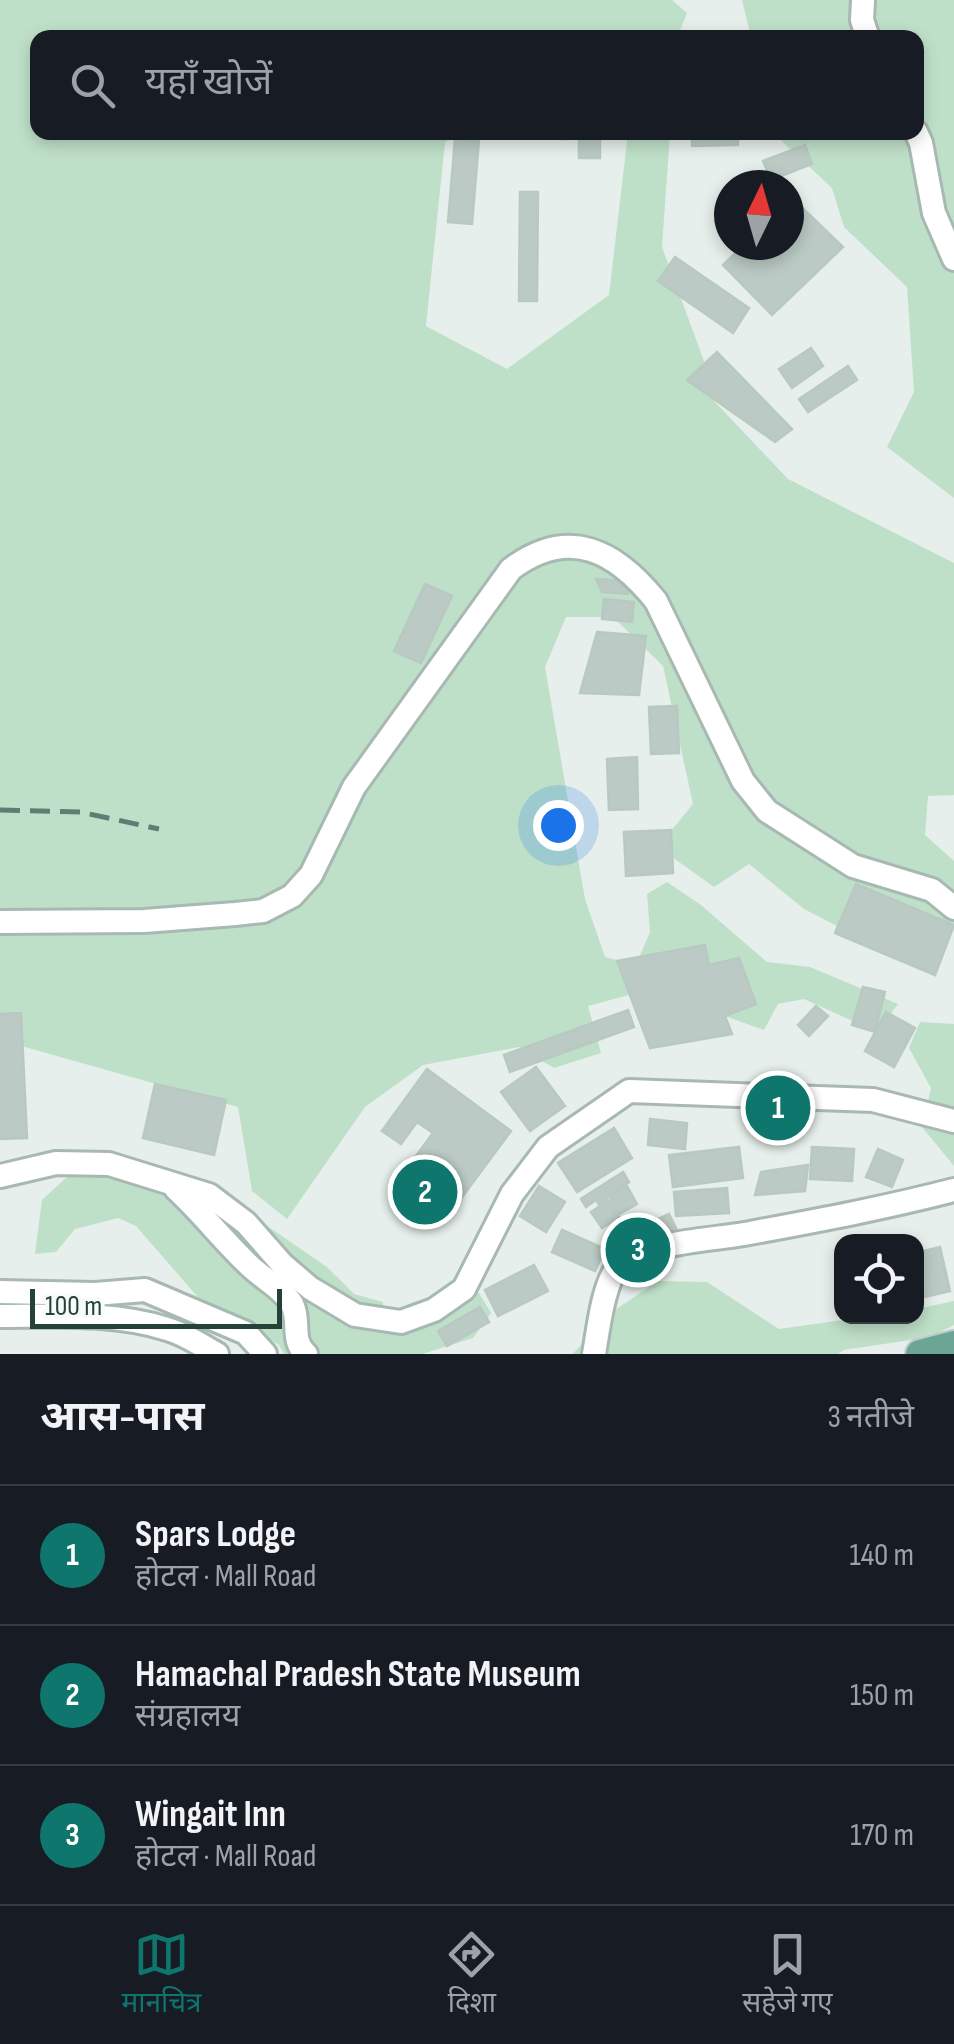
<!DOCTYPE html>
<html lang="hi">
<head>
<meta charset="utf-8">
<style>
	:root { --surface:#171b24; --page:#20242c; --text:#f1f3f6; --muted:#9ea1a6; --line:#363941; --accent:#0f766e }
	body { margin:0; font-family:"Sofia Sans Condensed","Noto Sans Devanagari",sans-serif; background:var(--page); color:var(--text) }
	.controls { position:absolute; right:30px; bottom:30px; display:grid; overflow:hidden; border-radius:20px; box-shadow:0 5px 15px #0003 }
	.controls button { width:90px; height:90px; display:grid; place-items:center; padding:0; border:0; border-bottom:2px solid var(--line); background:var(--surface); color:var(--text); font:50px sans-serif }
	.compass { position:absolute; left:714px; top:170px; width:90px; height:90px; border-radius:50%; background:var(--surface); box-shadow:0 5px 15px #0003; rotate:5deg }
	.scale { position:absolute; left:30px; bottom:25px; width:252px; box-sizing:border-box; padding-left:10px; border:5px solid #24423a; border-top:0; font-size:28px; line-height:35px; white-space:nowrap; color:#24423a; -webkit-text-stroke:8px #f7fbf9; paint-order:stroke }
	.you { position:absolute; left:558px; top:825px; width:35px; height:35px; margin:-25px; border:8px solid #fff; border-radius:50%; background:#1a73e8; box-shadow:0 0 0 15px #1a73e833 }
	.badge { display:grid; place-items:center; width:65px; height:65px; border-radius:50%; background:var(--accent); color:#fff; font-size:32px; font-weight:700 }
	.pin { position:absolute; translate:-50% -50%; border:5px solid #fff; box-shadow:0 2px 10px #0006 }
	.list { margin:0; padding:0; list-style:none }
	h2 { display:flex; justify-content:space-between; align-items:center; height:130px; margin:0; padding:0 40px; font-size:42px }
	h2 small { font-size:32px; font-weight:400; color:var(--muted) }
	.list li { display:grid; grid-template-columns:65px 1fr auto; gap:30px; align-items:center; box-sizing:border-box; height:140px; padding:0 40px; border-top:2px solid var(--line) }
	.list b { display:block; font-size:38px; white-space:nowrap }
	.list p { margin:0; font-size:32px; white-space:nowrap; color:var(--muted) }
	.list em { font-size:32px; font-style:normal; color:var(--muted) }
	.icon { flex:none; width:55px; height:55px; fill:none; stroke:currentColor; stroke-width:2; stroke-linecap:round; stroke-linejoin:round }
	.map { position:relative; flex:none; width:954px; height:1354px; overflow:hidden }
	.search { position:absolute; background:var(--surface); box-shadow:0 5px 15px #0003; left:30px; right:30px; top:30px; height:110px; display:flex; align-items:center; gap:25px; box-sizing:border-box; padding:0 35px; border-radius:20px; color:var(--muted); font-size:38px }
	.sheet { height:550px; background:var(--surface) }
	nav { display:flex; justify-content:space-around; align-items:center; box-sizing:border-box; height:140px; border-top:2px solid var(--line); background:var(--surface); font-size:28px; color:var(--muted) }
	nav a { display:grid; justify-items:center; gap:5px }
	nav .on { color:var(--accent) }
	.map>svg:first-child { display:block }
	.green { fill:#bfe0c8 }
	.building { fill:#bbcac4; stroke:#b8c9c2; stroke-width:2.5 }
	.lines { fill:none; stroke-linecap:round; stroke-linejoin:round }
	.minor-casing { stroke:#a8b8b2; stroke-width:28 }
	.major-casing { stroke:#c2cac8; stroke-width:32 }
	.minor { stroke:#fff; stroke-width:22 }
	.major { stroke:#6aa596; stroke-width:28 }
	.rail { stroke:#5f7d75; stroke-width:5; stroke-dasharray:20 10; stroke-linecap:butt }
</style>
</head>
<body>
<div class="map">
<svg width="954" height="1354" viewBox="0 0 954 1354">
	<rect width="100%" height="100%" fill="#e6efeb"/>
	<!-- green -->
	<g class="green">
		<path d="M 0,0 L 672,0 L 687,13 L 677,38 L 38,38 L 38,132 L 463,133 L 445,142 L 426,326 L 507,369 L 609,295 L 628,133 L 670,133 L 662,247 L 704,361 L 714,401 L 788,479 L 954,563 L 954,795 L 928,796 L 925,835 L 954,861 L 954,929 L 940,947 L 868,942 L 804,909 L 749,864 L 714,887 L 658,847 L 693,804 L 663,666 L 613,617 L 566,617 L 545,667 L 585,899 L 605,957 L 636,965 L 650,932 L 647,894 L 667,882 L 701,905 L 767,962 L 810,967 L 898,1004 L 877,1032 L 804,999 L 778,1004 L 764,1030 L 722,1015 L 666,985 L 588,1006 L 601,1053 L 554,1068 L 519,1047 L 423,1065 L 365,1107 L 287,1219 L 252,1191 L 238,1107 L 0,1040 Z"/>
		<path d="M 742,0 L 954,0 L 954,498 L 887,447 L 914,392 L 907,287 L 844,227 L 832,188 L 773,133 L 916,132 L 916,38 L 751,37 Z"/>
		<path d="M 920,1022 L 954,1024 L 954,1166 L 922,1127 L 931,1088 L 909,1048 Z"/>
		<path d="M 127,1157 L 260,1221 L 327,1267 L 354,1294 L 383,1302 L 383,1333 L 393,1334 L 419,1301 L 479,1293 L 491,1313 L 473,1338 L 422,1354 L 284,1354 L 279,1345 L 203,1303 L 136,1226 L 118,1218 L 75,1229 L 56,1252 L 35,1254 L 42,1200 L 68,1176 Z"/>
		<path d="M 658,1281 L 707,1282 L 779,1329 L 864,1317 L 916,1316 L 917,1309 L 954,1301 L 954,1325 L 930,1337 L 844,1350 L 838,1354 L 573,1354 L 606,1316 Z"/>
	</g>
	<!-- building -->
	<g class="building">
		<path d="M 507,132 L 567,132 L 567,139 L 506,138 Z"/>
		<rect x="579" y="132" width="21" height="26"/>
		<path d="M 692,132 L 738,132 L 738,145 L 692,146 Z"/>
		<path d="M 455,139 L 479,140 L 472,224 L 448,222 Z"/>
		<path d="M 805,145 L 812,164 L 771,180 L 763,161 Z"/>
		<path d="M 520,192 L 538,192 L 537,301 L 519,301 Z"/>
		<path d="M 793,199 L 843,247 L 772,315 L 723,265 L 744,245 L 789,245 L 789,203 Z"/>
		<path d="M 675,257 L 749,308 L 733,333 L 658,281 Z"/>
		<path d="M 811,348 L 823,366 L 792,388 L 779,369 Z"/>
		<path d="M 717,352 L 792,429 L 775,442 L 687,380 Z"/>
		<path d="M 848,366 L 857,380 L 808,412 L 799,399 Z"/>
		<path d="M 596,579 L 629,581 L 628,594 L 602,592 Z"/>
		<path d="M 425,584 L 452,596 L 421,663 L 394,651 Z"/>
		<path d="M 604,599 L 634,602 L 632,622 L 602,619 Z"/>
		<path d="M 597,632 L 646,636 L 639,695 L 580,693 Z"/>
		<path d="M 677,706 L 679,753 L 651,754 L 649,707 Z"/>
		<path d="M 637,757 L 638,809 L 609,810 L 607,759 Z"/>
		<path d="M 671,830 L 673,873 L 626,876 L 624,832 Z"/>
		<path d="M 856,884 L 954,925 L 935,975 L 835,933 Z"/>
		<path d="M 705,945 L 709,965 L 739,958 L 756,1004 L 725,1016 L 732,1034 L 650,1048 L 617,961 Z"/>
		<path d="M 863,987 L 885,992 L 875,1032 L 852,1025 Z"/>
		<path d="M 816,1006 L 828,1016 L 809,1036 L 798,1025 Z"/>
		<path d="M 628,1010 L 634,1027 L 510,1072 L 504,1055 Z"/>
		<path d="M 886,1012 L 915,1028 L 894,1067 L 865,1051 Z"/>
		<path d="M 21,1013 L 27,1138 L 0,1139 L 0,1014 Z"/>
		<path d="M 536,1067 L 565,1106 L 530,1131 L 501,1092 Z"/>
		<path d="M 427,1069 L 511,1131 L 448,1216 L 398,1180 L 433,1133 L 417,1122 L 401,1144 L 382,1131 Z"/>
		<path d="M 155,1084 L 226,1100 L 214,1155 L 143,1138 Z"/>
		<path d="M 650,1119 L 687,1123 L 685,1149 L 648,1145 Z"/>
		<path d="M 614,1128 L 632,1158 L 577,1192 L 558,1163 Z"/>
		<path d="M 739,1147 L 743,1178 L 673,1187 L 669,1155 Z"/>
		<path d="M 812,1147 L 854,1149 L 852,1181 L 810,1179 Z"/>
		<path d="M 878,1149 L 903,1160 L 892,1187 L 866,1177 Z"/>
		<path d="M 808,1165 L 805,1191 L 755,1195 L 761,1172 Z"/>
		<path d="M 623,1172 L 629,1182 L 606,1197 L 619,1217 L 602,1228 L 591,1212 L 600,1206 L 596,1200 L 586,1207 L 581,1199 Z"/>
		<path d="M 539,1186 L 565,1202 L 546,1232 L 520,1216 Z"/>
		<path d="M 627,1186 L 637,1204 L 619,1214 L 609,1196 Z"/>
		<path d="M 727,1188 L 729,1213 L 676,1216 L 674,1192 Z"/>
		<path d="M 669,1214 L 678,1232 L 642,1250 L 633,1231 Z"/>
		<path d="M 562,1230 L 605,1249 L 595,1271 L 552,1252 Z"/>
		<path d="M 940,1247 L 950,1291 L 916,1299 L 916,1253 Z"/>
		<path d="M 534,1265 L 548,1291 L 498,1316 L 485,1290 Z"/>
		<path d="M 480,1307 L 489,1322 L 447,1346 L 438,1331 Z"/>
	</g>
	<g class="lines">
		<defs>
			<g id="minor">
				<path d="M 863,0 L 862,20 L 868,38"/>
				<path d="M 916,132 L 921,143 L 934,213 L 954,259"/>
				<path d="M 0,922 L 144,921 L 235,914 L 263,911 L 292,896 L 311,875 L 354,787 L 511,569 C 569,526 615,550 656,601 L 743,781 L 767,811 L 853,866 L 932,890 L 954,908"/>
				<path d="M 0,1176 L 56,1163 L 109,1164 L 209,1195 L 246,1223 L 282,1264 L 310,1288 L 355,1315 L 401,1322 L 434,1310 L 464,1289 L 512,1194 L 548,1147 L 629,1091 L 873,1100 L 954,1121"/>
				<path d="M 176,1189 C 203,1214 225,1243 252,1268 C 264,1279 284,1290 292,1304 C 301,1321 290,1340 306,1354"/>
				<path d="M 0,1292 L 95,1294 L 145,1290 L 246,1333 L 265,1354"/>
				<path d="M 0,1316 C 54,1316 115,1312 167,1329 C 185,1334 201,1345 217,1354"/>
				<path d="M 594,1354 C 598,1332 603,1282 619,1266 C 644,1242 710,1240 744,1234 C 814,1221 885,1208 954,1190"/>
			</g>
			<path id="major" d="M 920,1354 L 954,1345"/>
		</defs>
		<!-- minor casing -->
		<use href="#minor" class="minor-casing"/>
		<!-- major casing -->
		<use href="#major" class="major-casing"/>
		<!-- minor -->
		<use href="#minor" class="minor"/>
		<!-- major -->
		<use href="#major" class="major"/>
		<!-- rail -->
		<path class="rail" d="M 0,810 L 80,812 L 159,829"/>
	</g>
</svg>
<div class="controls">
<button><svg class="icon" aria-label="locate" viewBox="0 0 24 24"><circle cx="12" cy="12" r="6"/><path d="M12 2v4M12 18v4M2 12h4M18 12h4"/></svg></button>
</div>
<svg class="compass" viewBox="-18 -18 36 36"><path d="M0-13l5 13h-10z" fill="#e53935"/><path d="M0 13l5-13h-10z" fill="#9ea1a6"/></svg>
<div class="scale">100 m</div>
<div class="you"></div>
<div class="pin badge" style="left:778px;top:1108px">1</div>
<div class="pin badge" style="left:425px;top:1192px">2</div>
<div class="pin badge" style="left:638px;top:1250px">3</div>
<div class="search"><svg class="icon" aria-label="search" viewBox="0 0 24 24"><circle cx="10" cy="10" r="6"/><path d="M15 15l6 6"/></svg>यहाँ खोजें</div>
</div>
<section class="sheet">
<h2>आस-पास<small>3 नतीजे</small></h2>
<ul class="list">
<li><span class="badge">1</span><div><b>Spars Lodge</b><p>होटल · Mall Road</p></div><em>140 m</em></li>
<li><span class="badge">2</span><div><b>Hamachal Pradesh State Museum</b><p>संग्रहालय</p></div><em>150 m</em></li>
<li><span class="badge">3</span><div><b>Wingait Inn</b><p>होटल · Mall Road</p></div><em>170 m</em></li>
</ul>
</section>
<nav>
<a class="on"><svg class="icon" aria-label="map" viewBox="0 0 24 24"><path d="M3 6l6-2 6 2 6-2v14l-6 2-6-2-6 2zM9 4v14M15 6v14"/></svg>मानचित्र</a>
<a><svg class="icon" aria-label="directions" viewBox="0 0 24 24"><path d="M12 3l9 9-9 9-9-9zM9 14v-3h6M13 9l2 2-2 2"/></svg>दिशा</a>
<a><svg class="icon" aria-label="saved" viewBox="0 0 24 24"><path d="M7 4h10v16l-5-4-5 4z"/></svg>सहेजे गए</a>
</nav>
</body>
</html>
